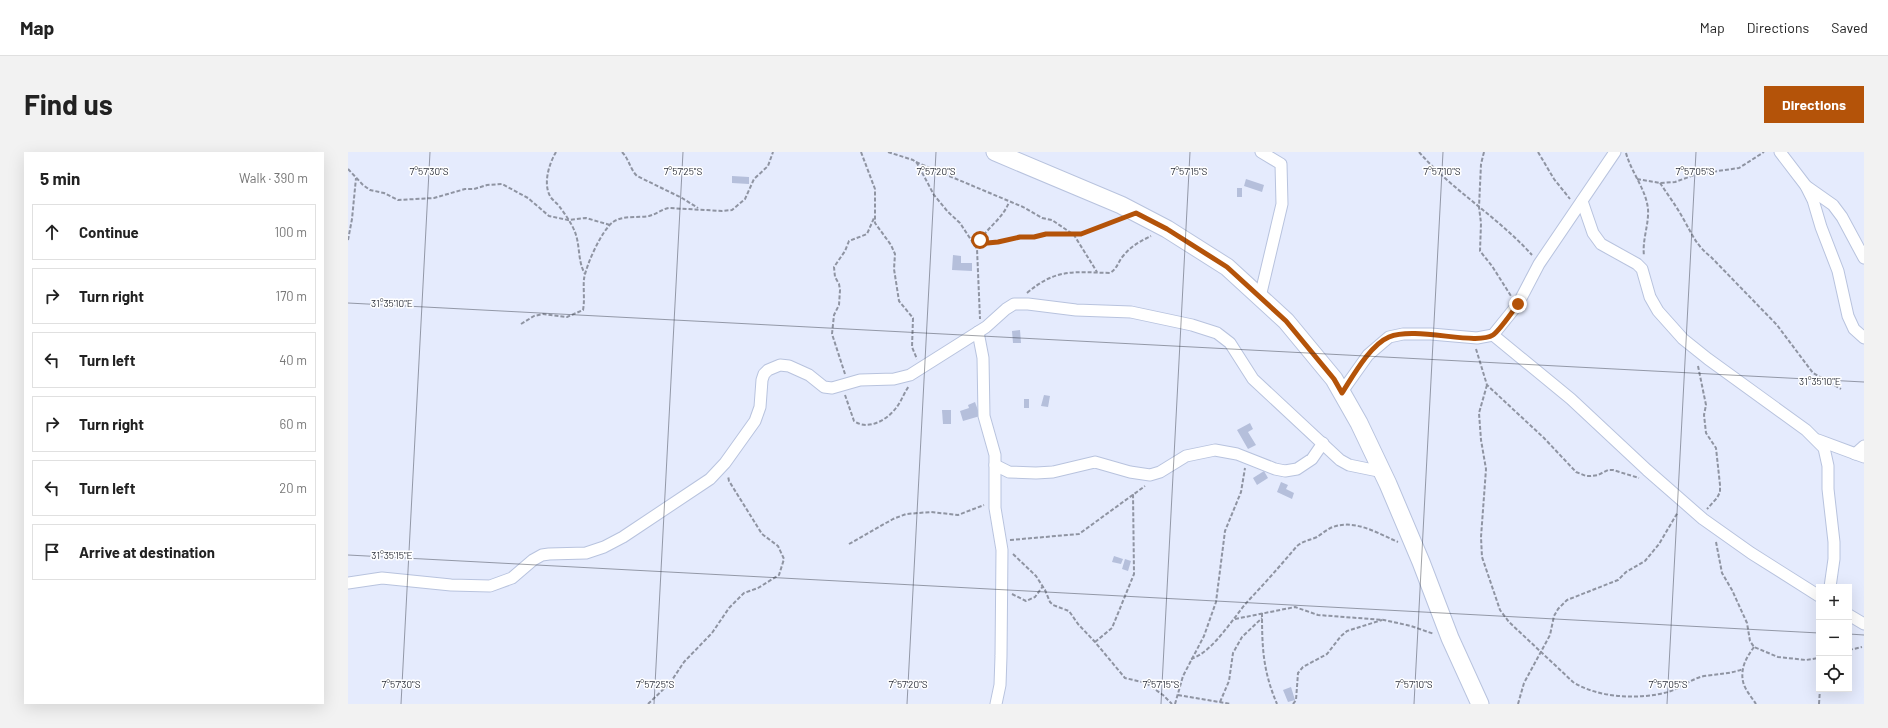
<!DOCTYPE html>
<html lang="en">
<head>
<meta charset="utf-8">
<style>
	:root { --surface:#fff; --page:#f2f2f2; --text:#222; --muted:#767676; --line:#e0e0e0; --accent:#b45309 }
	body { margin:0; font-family:Barlow,sans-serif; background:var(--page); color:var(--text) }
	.controls { position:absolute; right:12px; bottom:12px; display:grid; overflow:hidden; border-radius:0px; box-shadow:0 4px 16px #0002 }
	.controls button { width:36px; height:36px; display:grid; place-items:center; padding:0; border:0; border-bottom:1px solid var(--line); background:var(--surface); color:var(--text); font:20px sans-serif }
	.stop { position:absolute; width:12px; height:12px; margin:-9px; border:3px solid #b45309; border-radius:50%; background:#fff }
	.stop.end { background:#b45309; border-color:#fff; box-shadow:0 1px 4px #0008 }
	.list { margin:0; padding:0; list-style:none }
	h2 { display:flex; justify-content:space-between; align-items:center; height:52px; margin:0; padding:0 16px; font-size:17px }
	h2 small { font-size:13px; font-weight:400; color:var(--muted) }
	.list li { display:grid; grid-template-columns:26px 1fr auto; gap:12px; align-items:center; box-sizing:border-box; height:56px; margin:0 8px 8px; padding:0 8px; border:1px solid var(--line); border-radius:0px }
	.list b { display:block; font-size:15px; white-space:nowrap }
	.list em { font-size:13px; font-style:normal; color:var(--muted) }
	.icon { flex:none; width:22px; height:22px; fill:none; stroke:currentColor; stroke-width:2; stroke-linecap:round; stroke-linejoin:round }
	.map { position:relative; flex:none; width:1516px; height:552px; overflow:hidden; border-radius:0px }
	header { display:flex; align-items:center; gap:24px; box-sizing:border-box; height:56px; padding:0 20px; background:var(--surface); border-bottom:1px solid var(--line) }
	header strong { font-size:19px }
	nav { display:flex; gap:22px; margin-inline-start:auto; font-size:14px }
	.intro { display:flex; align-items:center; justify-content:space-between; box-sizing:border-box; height:96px; padding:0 24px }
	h1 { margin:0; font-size:28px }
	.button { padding:10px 18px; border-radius:0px; background:var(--accent); color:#fff; font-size:14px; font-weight:700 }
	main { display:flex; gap:24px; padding:0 24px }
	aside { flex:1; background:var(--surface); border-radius:0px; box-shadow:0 4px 16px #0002 }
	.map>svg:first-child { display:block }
	.building { fill:#b5bfdb }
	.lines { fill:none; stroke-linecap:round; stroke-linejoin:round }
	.street-casing { stroke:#b8c3de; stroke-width:13 }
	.primary-casing { stroke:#b8c3de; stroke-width:19 }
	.path { stroke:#8f94a2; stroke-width:2; stroke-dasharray:4 2; stroke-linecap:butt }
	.street { stroke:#fff; stroke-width:11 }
	.primary { stroke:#fff; stroke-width:17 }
	.route { stroke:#b45309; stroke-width:5 }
	.ticks { fill:none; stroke:#2e323d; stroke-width:1; stroke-opacity:0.45 }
	.ticks-label { font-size:10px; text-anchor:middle; fill:#2e323d; stroke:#fff; stroke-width:3; stroke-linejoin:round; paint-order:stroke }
</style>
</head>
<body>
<header>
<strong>Map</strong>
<nav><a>Map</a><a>Directions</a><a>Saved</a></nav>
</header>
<div class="intro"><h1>Find us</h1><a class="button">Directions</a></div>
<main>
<aside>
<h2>5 min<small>Walk · 390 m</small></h2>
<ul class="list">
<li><svg class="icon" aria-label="ahead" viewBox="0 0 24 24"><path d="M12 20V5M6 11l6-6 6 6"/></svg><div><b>Continue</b></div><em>100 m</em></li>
<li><svg class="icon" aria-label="right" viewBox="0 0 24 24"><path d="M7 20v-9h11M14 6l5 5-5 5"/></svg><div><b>Turn right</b></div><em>170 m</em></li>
<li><svg class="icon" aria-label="left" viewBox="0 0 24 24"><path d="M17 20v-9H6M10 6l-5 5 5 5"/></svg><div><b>Turn left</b></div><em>40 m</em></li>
<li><svg class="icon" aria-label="right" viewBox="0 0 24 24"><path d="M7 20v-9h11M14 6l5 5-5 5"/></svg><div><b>Turn right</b></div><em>60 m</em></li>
<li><svg class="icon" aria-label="left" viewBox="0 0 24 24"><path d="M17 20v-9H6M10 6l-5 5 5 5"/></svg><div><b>Turn left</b></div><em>20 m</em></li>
<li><svg class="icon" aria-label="arrive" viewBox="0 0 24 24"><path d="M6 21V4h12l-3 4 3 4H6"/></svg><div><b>Arrive at destination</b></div></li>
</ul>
</aside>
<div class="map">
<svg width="1516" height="552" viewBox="0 0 1516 552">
	<rect width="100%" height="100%" fill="#e5ebfd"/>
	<!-- building -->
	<g class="building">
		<path d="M 384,24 L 401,25 L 401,32 L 384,31 Z"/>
		<path d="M 898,27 L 916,33 L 914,40 L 896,34 Z"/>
		<rect x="889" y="36" width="5" height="9"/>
		<path d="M 605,103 L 613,104 L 613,111 L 624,111 L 624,119 L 604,118 Z"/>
		<path d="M 672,178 L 673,191 L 665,191 L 664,179 Z"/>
		<path d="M 696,243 L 702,244 L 700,255 L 693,254 Z"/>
		<rect x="676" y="247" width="5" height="9"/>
		<path d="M 627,250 L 632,264 L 615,269 L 612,259 L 621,256 L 620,253 Z"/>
		<path d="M 594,258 L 603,258 L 603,272 L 595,272 Z"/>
		<path d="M 902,271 L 905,277 L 900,280 L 908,293 L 900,297 L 889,278 Z"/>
		<path d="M 916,319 L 920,326 L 909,333 L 905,326 Z"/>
		<path d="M 933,330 L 940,333 L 938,337 L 946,341 L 944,347 L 929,340 Z"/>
		<path d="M 766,404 L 775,407 L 773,412 L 764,410 Z"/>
		<path d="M 777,407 L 783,409 L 780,419 L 774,417 Z"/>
		<path d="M 943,535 L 947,548 L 940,550 L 935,538 Z"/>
	</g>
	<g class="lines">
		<defs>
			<g id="street">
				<path d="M 1432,0 L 1458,34 L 1465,48 L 1473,75 L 1490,119 L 1500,164 L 1506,177 L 1516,186"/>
				<path d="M 1458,34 L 1485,53 L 1494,65 L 1516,106"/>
				<path d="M 1234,49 L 1245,81 L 1253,92 L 1289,112 L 1294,117 L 1302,145 L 1310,159 L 1335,187 L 1360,207 L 1458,278 L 1476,296 L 1480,314 L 1480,337 L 1486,390 L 1486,407 L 1482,435"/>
				<path d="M 912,145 L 934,52 L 933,12 L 913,0"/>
				<path d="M 630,180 L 635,206 L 636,264 L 647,303 L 647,356 L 654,398 L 653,504 L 652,533 L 648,552"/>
				<path d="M 1145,183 L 1223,247 L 1299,318 L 1355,367 L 1403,401 L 1471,444"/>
				<path d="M 993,241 L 1020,203 L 1041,185 L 1055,182 L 1083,182 L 1129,186 L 1145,183 L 1170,152 L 1191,112 L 1267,0"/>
				<path d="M 1470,288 L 1516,305"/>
				<path d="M 1507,302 L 1516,294"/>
				<path d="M 647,313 L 661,320 L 688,321 L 705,320 L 747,310 L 782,320 L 802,323 L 812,320 L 838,304 L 867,298 L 889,302 L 927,317 L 937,319 L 949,317 L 964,307 L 975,291"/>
				<path d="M 0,431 L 34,426 L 103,433 L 142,434 L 164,426 L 185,408 L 194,403 L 201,402 L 238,401 L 256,395 L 275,385 L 362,327 L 377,311 L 407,269 L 412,255 L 414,228 L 416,222 L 420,218 L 432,213 L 441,214 L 461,223 L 476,235 L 484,236 L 512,228 L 546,227 L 562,223 L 638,175 L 658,157 L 666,152 L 680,152 L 728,158 L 783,160 L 844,173 L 869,181 L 882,191 L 905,227 L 992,308 L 1001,313 L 1035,320"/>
				<path d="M 1501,463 L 1516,472"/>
			</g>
			<path id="primary" d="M 647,0 L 773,53 L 819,77 L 879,115 L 938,169 L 986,227 L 1011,271 L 1040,332 L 1073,410 L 1102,486 L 1132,552"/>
		</defs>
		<!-- street casing -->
		<use href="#street" class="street-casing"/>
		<!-- primary casing -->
		<use href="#primary" class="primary-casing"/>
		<!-- path -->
		<g class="path">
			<path d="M 208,0 C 201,12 195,31 202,44 C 204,48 208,50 211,54 C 217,62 225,73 228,83 C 232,96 230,110 237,122"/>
			<path d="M 274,0 C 281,7 282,17 289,24 L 334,46 L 350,56"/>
			<path d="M 513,0 L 527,37 L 527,71 L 543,93 L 547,102 L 546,117 L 551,149 L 565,166 L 564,195 L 569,207"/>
			<path d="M 540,0 L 565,8 L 569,11 L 586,43 L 600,60 L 612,71 L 629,97 L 632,167"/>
			<path d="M 1071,0 C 1105,39 1150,65 1184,103"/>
			<path d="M 1136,0 L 1133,12 L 1131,55 L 1133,71 L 1132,99 L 1144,114 L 1163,144"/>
			<path d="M 1190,0 L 1206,27 L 1222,47"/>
			<path d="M 1278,1 C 1283,20 1298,37 1300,57 C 1301,73 1294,88 1296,104"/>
			<path d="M 568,10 L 675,55 L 694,66 L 704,68 L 726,83 L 749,120"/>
			<path d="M 0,17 L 15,33 L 22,38 L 36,41 L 50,48 L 86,46 L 117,37 L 126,37 L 139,33 L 154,32 L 180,46 L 201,64 L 220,68 L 238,66 L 262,73"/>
			<path d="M 1289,27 L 1312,31 L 1327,30 L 1349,22 L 1391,16 L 1416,0"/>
			<path d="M 1312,31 C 1320,43 1329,55 1336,68 C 1345,84 1348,93 1363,105 L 1429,173 L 1465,221 L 1493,237"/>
			<path d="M 0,88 L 4,67 L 8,26"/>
			<path d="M 629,93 L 649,90 L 671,85 L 686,85 L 698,82 L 733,82 L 772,67"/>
			<path d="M 629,93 C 637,77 655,67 661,50"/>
			<path d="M 679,141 C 708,116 727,120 762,121 C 770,116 770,109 776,103 C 783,94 793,89 803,84"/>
			<path d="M 173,172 L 186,164 L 195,162 L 219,165 L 235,158 C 237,148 235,137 236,127 C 238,113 254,78 265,70 C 275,63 290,66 301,64 C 309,62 314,57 321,56 L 374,59 L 384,58 L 397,47 L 406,27 L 420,14 L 425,0"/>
			<path d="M 1128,197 L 1139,233 L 1196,286 L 1228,320 L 1238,324 L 1243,324 L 1250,323 L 1260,318 L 1265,318 L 1291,326"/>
			<path d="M 1350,214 L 1358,253 L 1356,263 L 1358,281 L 1368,296 L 1372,333 L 1372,340 L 1369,346 L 1359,357"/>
			<path d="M 497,222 L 484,182 L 486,163 L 491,153 L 492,138 L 491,132 L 487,125 L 486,115 L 497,99 L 501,89 L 519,82 L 526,66"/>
			<path d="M 1139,233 L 1131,261 L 1133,288 L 1138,317 L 1133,385 L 1134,405 L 1152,458 L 1161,470 L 1225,530 C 1250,546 1291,548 1320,540 C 1333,536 1343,527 1356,524 C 1370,522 1382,522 1395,517"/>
			<path d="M 497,243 L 506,269 C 520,279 539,268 548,256 C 553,250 556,241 561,234"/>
			<path d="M 662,388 L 731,382 L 797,334"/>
			<path d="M 1368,390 L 1374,421 L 1384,438 L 1399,471 L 1402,489 L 1406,495 L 1430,505 L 1458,508 L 1471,506"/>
			<path d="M 501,392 L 545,367 L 558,362 L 583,360 L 610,363 L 636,353"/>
			<path d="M 665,402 L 688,424 L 697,438 L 702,450 L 705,453 L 721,459 L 730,472 L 747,490 L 777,526 L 798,531 L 815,543 L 824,552"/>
			<path d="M 664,442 L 678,449 L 687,445 L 695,434"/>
			<path d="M 914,461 C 914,496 915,519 929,552"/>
			<path d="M 887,467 L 947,455 L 970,463 L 1036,468 L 1063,474 L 1086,482"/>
			<path d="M 747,490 L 764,476 L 786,422 L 785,341"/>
			<path d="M 1406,495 C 1398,506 1391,518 1396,533 C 1399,540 1404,546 1408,552"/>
			<path d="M 1501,498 L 1514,495"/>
			<path d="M 843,507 C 865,500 885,466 900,449 C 917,431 933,413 949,394 C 955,389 962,388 969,385 C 974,382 979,377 985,375 C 1007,367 1029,381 1050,390"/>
			<path d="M 830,543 L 883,552"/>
			<path d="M 872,550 L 881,529 L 885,501 L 894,485 L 914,466"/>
			<path d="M 300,552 L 322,531 L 336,510 L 364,481 L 381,456 L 396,441 L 410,436 L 431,423 L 436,407 L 430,394 L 414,382 L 381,329 L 380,324"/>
			<path d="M 827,552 L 835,524 L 856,484 L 868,450 L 877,379 L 893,340 L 897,316"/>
			<path d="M 945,552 L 948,548 L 950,521 L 955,515 L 979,502 L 993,484 L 999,479 L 1034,468"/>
			<path d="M 1170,552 L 1176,531 L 1202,483 L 1206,464 L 1210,457 L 1219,448 L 1270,428 L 1278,420 L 1297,409 L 1311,392 L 1330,360"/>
			<path d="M 1471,552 L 1472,537"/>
		</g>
		<!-- street -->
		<use href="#street" class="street"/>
		<!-- primary -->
		<use href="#primary" class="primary"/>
	</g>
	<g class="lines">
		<!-- route -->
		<path class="route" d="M 632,88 L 629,92 L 650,90 L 672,85 L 686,85 L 698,82 L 733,82 L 788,61 L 819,77 L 879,115 L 938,169 L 986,227 L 994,241 C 1005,224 1022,193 1041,185 C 1068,174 1128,194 1145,183 C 1151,179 1165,159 1170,152"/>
	</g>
	<!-- ticks -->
	<path class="ticks" d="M 0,151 L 1516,230M 0,403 L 1471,481M 1501,482 L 1516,483M 53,552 L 82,0M 306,552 L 335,0M 559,552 L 588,0M 813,552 L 842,0M 1066,552 L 1095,0M 1319,552 L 1348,0"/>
	<g class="ticks-label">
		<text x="81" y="23">7°57'30"S</text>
		<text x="335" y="23">7°57'25"S</text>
		<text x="588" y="23">7°57'20"S</text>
		<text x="841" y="23">7°57'15"S</text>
		<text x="1094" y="23">7°57'10"S</text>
		<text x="1347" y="23">7°57'05"S</text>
		<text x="44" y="155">31°35'10"E</text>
		<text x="1472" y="233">31°35'10"E</text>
		<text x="44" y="407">31°35'15"E</text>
		<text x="53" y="536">7°57'30"S</text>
		<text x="307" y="536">7°57'25"S</text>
		<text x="560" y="536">7°57'20"S</text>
		<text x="813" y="536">7°57'15"S</text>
		<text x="1066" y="536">7°57'10"S</text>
		<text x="1320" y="536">7°57'05"S</text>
	</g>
</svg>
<div class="controls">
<button>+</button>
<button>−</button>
<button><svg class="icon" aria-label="locate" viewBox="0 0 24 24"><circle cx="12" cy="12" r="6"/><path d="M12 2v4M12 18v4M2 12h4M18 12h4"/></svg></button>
</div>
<div class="stop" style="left:632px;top:88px"></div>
<div class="stop end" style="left:1170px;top:152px"></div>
</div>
</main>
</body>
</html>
